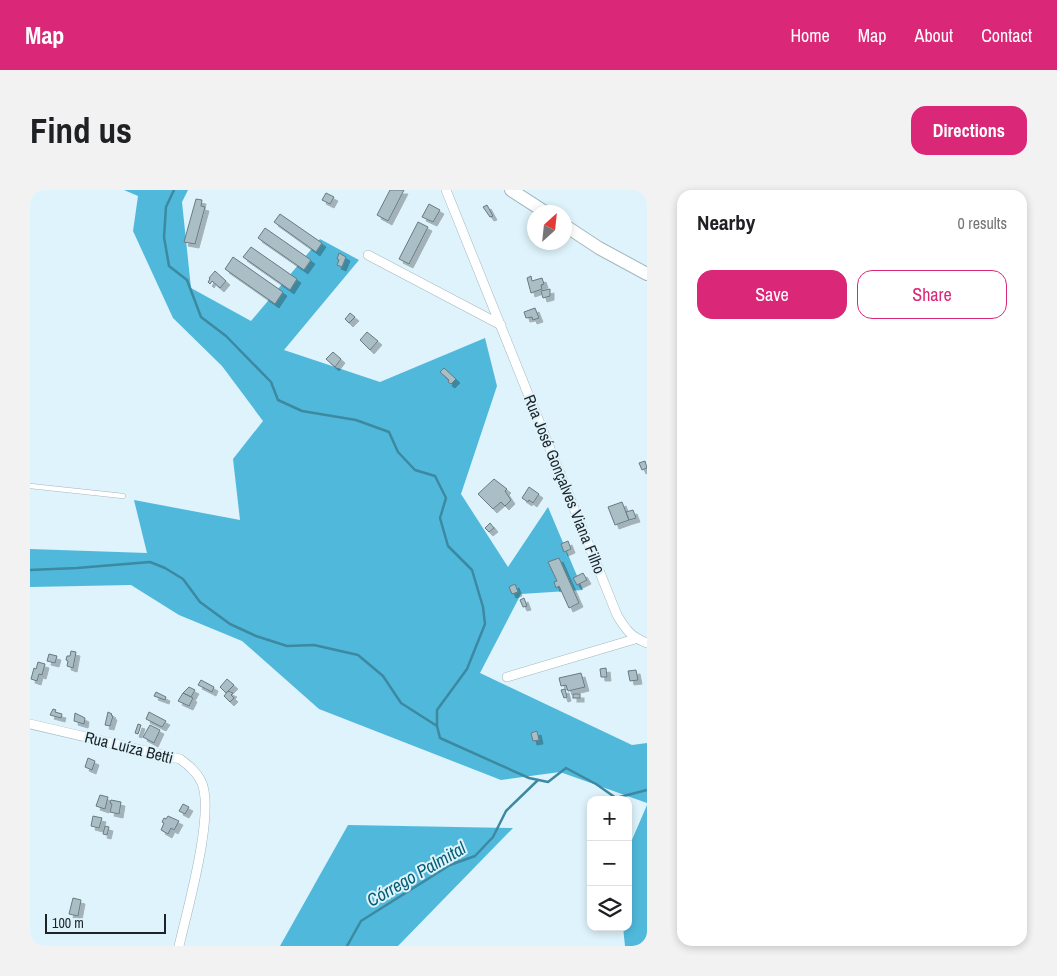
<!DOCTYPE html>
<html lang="en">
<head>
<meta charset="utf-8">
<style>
	:root { --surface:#fff; --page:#f2f2f2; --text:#202124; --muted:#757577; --line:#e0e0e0; --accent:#db2777 }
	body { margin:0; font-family:"Archivo Narrow",sans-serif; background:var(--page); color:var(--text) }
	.controls { position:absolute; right:15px; bottom:15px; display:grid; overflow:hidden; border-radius:10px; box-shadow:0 2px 8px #0003 }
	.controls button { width:45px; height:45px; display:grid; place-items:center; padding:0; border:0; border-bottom:1px solid var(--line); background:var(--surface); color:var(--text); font:25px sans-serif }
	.compass { position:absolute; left:497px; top:15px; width:45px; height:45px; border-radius:50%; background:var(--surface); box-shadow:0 2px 8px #0003; rotate:27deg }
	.scale { position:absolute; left:15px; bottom:12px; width:121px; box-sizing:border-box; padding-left:5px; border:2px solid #1d2427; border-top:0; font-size:14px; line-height:18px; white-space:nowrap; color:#1d2427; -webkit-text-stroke:4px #def3fb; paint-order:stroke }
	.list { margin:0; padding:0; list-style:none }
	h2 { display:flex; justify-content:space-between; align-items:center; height:65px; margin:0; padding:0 20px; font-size:21px }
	h2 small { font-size:16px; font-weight:400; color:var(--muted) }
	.actions { display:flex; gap:10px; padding:15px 20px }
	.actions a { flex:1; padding:11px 0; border:1px solid var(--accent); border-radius:15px; text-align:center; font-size:18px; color:var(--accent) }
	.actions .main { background:var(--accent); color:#fff }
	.icon { flex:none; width:28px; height:28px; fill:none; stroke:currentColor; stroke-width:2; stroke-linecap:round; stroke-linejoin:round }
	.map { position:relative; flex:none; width:617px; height:756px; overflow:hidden; border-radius:15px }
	header { display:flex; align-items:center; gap:30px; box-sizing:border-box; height:70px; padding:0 25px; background:var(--accent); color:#fff }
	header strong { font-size:24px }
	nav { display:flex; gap:28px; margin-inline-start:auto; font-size:18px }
	.intro { display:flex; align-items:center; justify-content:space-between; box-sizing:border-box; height:120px; padding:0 30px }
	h1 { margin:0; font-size:35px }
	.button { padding:12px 22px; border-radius:15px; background:var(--accent); color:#fff; font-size:18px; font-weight:700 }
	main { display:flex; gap:30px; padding:0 30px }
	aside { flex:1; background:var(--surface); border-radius:15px; box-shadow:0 2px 8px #0003 }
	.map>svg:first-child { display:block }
	.forest { fill:#50b9db }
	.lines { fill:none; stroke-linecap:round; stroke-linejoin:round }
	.stream { stroke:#3c89a1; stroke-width:2.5 }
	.building { fill:#aabec5; stroke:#687a81; filter:url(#shadow) }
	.lane-casing { stroke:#a3b7bf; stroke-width:5.5 }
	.street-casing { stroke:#a3b7bf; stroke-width:10 }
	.secondary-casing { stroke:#a3b7bf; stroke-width:14 }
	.lane { stroke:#fff; stroke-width:4.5 }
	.street { stroke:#fff; stroke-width:9 }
	.secondary { stroke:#fff; stroke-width:12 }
	.labels { text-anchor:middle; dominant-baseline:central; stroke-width:4; stroke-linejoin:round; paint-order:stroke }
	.street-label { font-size:16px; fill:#1d2427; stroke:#def3fb }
	.water-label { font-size:18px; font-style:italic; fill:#045f76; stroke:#def3fb }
</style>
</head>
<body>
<header>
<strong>Map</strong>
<nav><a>Home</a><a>Map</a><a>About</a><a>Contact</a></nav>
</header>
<div class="intro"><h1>Find us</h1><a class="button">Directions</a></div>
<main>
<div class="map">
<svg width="617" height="756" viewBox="0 0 617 756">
	<defs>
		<filter id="shadow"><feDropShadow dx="4" dy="4" stdDeviation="0" flood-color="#0004"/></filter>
	</defs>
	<rect width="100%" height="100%" fill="#def3fb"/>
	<!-- forest -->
	<g class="forest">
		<path d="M 94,0 L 158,0 L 152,12 L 161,98 L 221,131 L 290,49 L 329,70 L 254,160 L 350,192 L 455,148 L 467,196 L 431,304 L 478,377 L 518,317 L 553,400 L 491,404 L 450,483 L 602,555 L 617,553 L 617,613 L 530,582 L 471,590 L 289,519 L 212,451 L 149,425 L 101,395 L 0,397 L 0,359 L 117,363 L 104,310 L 210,330 L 203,269 L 233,231 L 192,176 L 143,128 L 103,41 L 108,6 Z"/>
		<path d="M 617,615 L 617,756 L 595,756 L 593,737 L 598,737 L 598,659 Z"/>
		<path d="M 318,635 L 483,638 L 368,756 L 250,756 Z"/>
	</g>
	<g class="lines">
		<!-- stream -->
		<g class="stream">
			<path d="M 144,0 L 136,17 L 134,47 L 139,76 L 157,90 L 171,127 L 196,146 L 241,192 L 248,210 L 272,221 L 326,230 L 359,242 L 368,262 L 385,280 L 405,286 L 416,308 L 410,328 L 418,356 L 442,380 L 453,417 L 455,434 L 437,479 L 407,520 L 407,536 L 410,548 L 499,588 L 518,592 L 536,578 L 566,594 L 586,608 L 617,600"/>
			<path d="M 0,380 L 47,378 L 120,372 L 135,378 L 153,389 L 170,412 L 200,434 L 226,446 L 257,456 L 284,455 L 328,465 L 353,486 L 371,513 L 407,536"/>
			<path d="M 317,756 L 331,731 L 420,675 L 445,666 L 463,647 L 476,621 L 508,590"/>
		</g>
	</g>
	<!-- building -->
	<g class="building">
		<path d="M 360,0 L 374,0 L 358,31 L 347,25 Z"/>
		<path d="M 296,3 L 304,7 L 300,14 L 292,10 Z"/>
		<path d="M 166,9 L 172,10 L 171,16 L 175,17 L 165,54 L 154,52 Z"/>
		<path d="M 399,14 L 410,20 L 403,32 L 392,27 Z"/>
		<path d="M 457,15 L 463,26 L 460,27 L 453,17 Z"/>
		<path d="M 250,24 L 292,53 L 286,62 L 244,32 Z"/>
		<path d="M 388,32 L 398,37 L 379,74 L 369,69 Z"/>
		<path d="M 235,38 L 281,70 L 274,80 L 228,48 Z"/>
		<path d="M 221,57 L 267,89 L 260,100 L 213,67 Z"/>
		<path d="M 309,63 L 316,67 L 312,77 L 307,75 L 309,70 L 307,69 Z"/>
		<path d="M 203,67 L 253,102 L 245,114 L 195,79 Z"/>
		<path d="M 185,81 L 196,91 L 190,98 L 182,91 L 180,94 L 178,92 L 180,89 L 179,88 Z"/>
		<path d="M 501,86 L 502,91 L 512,88 L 514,94 L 511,95 L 512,99 L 501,103 L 497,88 Z"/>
		<path d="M 520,99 L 520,106 L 513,108 L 511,101 Z"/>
		<path d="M 505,118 L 509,128 L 503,130 L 502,127 L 496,128 L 494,122 Z"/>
		<path d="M 320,123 L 325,127 L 319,133 L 315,129 Z"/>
		<path d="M 337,142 L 348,151 L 340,160 L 330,150 Z"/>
		<path d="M 303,162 L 311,169 L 305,177 L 296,169 Z"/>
		<path d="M 414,178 L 426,189 L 421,194 L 418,192 L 419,190 L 410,182 Z"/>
		<path d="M 615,271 L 617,278 L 612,280 L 609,273 Z"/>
		<path d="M 464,289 L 477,299 L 475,301 L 481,310 L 475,316 L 471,312 L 463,319 L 448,304 Z"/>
		<path d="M 499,297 L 509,304 L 503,313 L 499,310 L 498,312 L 492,308 Z"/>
		<path d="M 592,312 L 599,330 L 585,335 L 578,317 Z"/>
		<path d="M 603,320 L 606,328 L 599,330 L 596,322 Z"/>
		<path d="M 460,333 L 464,338 L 459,342 L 455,338 Z"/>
		<path d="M 538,351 L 541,359 L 534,362 L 531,354 Z"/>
		<path d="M 529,368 L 549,413 L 539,418 L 529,396 L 526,398 L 524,392 L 527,391 L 518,372 Z"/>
		<path d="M 553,383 L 557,390 L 547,395 L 543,388 Z"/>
		<path d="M 485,394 L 488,402 L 482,404 L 479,397 Z"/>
		<path d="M 494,408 L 497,416 L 493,417 L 490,410 Z"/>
		<path d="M 41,461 L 46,462 L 43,478 L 37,476 L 38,471 L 36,470 L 37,466 L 40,466 Z"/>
		<path d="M 19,464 L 27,466 L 25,473 L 17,471 Z"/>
		<path d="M 8,472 L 15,474 L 12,485 L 9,484 L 7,491 L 1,489 L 4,478 L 6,479 Z"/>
		<path d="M 576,478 L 577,487 L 571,487 L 570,479 Z"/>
		<path d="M 606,480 L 608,490 L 600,491 L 598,481 Z"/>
		<path d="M 551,483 L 555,497 L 538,501 L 536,495 L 531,496 L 529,488 Z"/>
		<path d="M 197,489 L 204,495 L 196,503 L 190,497 Z"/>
		<path d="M 171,490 L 184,497 L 182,502 L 168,495 Z"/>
		<path d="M 159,497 L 165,500 L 161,507 L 153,503 Z"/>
		<path d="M 535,499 L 537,507 L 534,508 L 531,500 Z"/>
		<path d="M 198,501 L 203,503 L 201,505 L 204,508 L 200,512 L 194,506 Z"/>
		<path d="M 126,502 L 136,507 L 135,510 L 124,506 Z"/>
		<path d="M 153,503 L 163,508 L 159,516 L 148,511 Z"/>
		<rect x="543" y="504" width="7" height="4"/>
		<path d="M 23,519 L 26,520 L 25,522 L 32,524 L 31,528 L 20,525 Z"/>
		<path d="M 78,522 L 82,524 L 81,525 L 83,526 L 80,536 L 75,535 Z"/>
		<path d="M 119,522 L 136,531 L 132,537 L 116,529 Z"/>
		<path d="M 45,523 L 55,528 L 54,534 L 44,531 Z"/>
		<path d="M 108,534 L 111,535 L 108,544 L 105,543 Z"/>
		<path d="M 120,535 L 130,540 L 124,553 L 113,547 Z"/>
		<path d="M 507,541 L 509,550 L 503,551 L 501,543 Z"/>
		<path d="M 58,568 L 65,571 L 62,580 L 55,577 Z"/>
		<path d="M 70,605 L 78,607 L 75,619 L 66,616 Z"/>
		<path d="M 81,610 L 91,612 L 89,624 L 80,622 L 82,614 L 80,613 Z"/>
		<path d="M 153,614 L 159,617 L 155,624 L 149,621 Z"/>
		<path d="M 63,626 L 72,628 L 69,638 L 61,636 Z"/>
		<path d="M 138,626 L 149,631 L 144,640 L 141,638 L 138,644 L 131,640 L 134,633 L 132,632 L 134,628 L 136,629 Z"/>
		<path d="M 75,636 L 79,637 L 77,645 L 73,644 Z"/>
		<path d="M 43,708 L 51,710 L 48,726 L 39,724 Z"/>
	</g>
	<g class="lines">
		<defs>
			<path id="lane" d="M 0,296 L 93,306"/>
			<g id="street">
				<path d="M 416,0 L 587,425 C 596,440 601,447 617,453"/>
				<path d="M 338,65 L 471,135"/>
				<path d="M 477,487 L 605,449"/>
				<path d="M 0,534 L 150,569 C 158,575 166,581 171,591 C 186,620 157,721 149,756"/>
			</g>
			<g id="secondary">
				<path d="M 481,0 L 515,22"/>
				<path d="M 534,35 L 569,58 L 617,84"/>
			</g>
		</defs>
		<!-- lane casing -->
		<use href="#lane" class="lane-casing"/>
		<!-- street casing -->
		<use href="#street" class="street-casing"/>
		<!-- secondary casing -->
		<use href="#secondary" class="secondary-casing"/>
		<!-- lane -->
		<use href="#lane" class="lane"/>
		<!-- street -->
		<use href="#street" class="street"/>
		<!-- secondary -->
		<use href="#secondary" class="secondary"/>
	</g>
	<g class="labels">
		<!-- street labels -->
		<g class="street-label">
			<text transform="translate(535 294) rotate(68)">Rua José Gonçalves Viana Filho</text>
			<text transform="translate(99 557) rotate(14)">Rua Luíza Betti</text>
		</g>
		<!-- water labels -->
		<g class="water-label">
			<text transform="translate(386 684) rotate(-30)">Córrego Palmital</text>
		</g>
	</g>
</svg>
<div class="controls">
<button>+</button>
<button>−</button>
<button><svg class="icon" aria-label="layers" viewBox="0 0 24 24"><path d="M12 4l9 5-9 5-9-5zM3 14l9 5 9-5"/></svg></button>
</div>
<svg class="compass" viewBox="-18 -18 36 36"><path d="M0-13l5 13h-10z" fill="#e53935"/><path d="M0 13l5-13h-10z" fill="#757577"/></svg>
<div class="scale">100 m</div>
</div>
<aside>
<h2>Nearby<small>0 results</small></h2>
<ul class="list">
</ul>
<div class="actions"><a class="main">Save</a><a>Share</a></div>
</aside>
</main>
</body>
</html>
